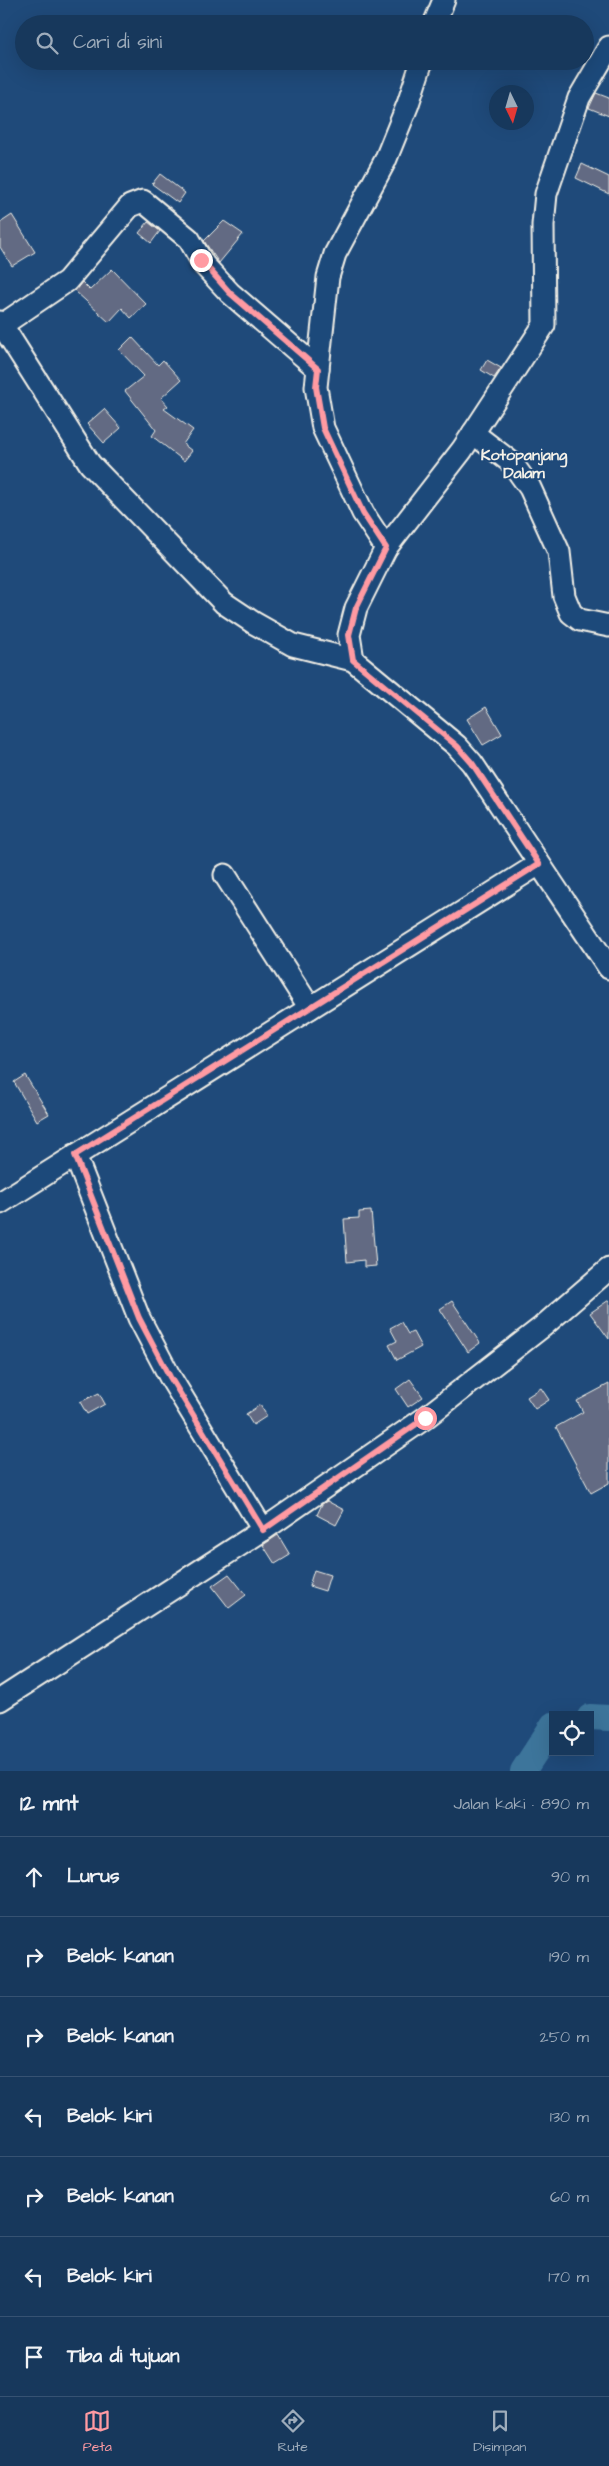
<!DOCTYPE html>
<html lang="id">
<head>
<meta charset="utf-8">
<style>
	:root { --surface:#17385c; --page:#244365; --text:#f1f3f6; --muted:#9eacbb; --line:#365272; --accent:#ff9aa2 }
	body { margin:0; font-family:"Architects Daughter",sans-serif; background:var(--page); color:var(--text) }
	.controls { position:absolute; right:15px; bottom:15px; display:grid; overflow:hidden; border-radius:0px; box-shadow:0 5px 20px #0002 }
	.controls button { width:45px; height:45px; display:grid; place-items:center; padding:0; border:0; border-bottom:1px solid var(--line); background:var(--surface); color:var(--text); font:25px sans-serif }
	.compass { position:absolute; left:489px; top:85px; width:45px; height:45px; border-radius:50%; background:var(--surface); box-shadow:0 5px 20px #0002; rotate:175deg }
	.stop { position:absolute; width:15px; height:15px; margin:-11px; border:4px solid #ff9aa2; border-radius:50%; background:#fff }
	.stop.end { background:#ff9aa2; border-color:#fff; box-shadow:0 1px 5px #0008 }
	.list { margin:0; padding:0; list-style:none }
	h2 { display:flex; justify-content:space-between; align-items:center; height:65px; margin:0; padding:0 20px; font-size:21px }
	h2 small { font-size:16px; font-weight:400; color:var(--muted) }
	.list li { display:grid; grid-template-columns:32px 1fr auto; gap:15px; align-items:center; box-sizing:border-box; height:80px; padding:0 20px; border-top:1px solid var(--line) }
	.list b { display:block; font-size:19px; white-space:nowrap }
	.list em { font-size:16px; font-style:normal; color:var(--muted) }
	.icon { flex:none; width:28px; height:28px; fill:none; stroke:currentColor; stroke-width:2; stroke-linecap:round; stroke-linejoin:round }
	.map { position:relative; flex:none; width:609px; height:1771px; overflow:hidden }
	.search { position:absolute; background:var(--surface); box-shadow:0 5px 20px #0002; left:15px; right:15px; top:15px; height:55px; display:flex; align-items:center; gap:12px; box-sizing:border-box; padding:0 18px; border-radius:28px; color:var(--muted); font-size:19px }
	.sheet { height:625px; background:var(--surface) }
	nav { display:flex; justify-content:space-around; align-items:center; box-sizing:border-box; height:70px; border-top:1px solid var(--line); background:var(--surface); font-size:14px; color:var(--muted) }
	nav a { display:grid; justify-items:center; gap:2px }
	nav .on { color:var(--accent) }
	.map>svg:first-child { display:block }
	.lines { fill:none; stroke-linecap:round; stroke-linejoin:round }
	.river { stroke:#3e759b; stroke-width:26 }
	.building { fill:#626b83; stroke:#f4f1e8 }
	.minor-casing { stroke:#f4f1e8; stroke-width:25 }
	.minor { stroke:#1f4a7a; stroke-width:21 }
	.route { stroke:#ff9aa2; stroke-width:6 }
	.labels { text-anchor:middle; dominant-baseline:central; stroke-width:4; stroke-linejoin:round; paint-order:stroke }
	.quarter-label { font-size:16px; font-weight:bold; fill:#f4f1e8; stroke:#1f4a7a }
</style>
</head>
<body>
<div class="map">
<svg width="609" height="1771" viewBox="0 0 609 1771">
	<rect width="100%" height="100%" fill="#1f4a7a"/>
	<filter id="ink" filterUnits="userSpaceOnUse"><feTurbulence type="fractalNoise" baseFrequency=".02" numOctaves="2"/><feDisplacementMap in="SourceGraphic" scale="10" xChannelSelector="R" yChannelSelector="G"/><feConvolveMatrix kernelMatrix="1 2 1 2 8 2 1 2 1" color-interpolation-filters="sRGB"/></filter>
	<g filter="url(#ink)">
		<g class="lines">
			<!-- river -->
			<g class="river">
				<path d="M 590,1717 L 609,1718"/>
				<path d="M 523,1771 L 553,1725"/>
			</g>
		</g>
		<!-- building -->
		<g class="building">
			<path d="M 596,93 L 609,98 L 609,116 L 589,108 Z"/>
			<path d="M 582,164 L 609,177 L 609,194 L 576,178 Z"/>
			<path d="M 160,174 L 185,193 L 178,203 L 152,184 Z"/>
			<path d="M 12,215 L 35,252 L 12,266 L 0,247 L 0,223 Z"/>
			<path d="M 224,221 L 243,234 L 219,263 L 204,241 Z"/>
			<path d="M 148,222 L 160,231 L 151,243 L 139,233 Z"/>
			<path d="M 112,269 L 146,304 L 131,318 L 122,308 L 109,322 L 75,291 L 82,282 L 90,290 Z"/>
			<path d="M 132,337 L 158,365 L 163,360 L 181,380 L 161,398 L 168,406 L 164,409 L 193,430 L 183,444 L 192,451 L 184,461 L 152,436 L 156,430 L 125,391 L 144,376 L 119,350 Z"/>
			<path d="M 487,360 L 501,368 L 494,378 L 481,370 Z"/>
			<path d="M 104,409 L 121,428 L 104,443 L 87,424 Z"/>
			<path d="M 486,707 L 502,734 L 483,745 L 467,719 Z"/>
			<path d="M 25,1075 L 49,1114 L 37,1121 L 14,1082 Z"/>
			<path d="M 371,1211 L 376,1266 L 364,1267 L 364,1260 L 347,1262 L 344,1219 L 359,1218 L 359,1212 Z"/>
			<path d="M 609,1300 L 609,1339 L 590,1313 Z"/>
			<path d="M 452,1301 L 480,1343 L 468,1352 L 440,1309 Z"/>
			<path d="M 401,1322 L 408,1334 L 413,1332 L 421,1347 L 397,1360 L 389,1345 L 397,1341 L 390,1328 Z"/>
			<path d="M 410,1379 L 423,1397 L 408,1407 L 396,1389 Z"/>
			<path d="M 609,1384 L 609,1483 L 591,1493 L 556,1427 L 583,1412 L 577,1401 Z"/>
			<path d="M 541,1388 L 549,1400 L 535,1409 L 527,1397 Z"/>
			<path d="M 99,1393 L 105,1404 L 87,1414 L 80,1402 Z"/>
			<path d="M 260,1405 L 267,1416 L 253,1425 L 246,1414 Z"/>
			<path d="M 327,1501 L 344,1510 L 336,1525 L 317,1515 L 322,1504 Z"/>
			<path d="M 278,1535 L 290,1555 L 275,1564 L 263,1545 Z"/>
			<path d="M 314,1570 L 330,1575 L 325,1591 L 309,1586 Z"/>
			<path d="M 229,1574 L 246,1595 L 229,1608 L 212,1586 Z"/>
		</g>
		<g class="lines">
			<defs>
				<g id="minor">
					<path d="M 434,24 L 444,0"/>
					<path d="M 0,322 L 90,464 L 224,603 L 254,623 L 293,645 L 353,660 L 457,746 L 472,763 L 609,968"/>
					<path d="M 2,325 L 67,281 L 130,206 L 143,201 L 189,239 L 204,265 L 230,293 L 318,369"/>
					<path d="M 473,433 L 512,463 L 530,488 L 559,552 L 564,596 L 571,613 L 580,620 L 609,626"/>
					<path d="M 386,548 L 363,513 L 323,428 L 316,387 L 328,277 L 335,254 L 385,161 L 408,104 L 422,61"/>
					<path d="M 353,660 L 349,635 L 356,608 L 386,548 L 462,450 L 544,325 L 543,225 L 546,194 L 579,98 L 609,47"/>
					<path d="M 225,875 L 310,1008"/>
					<path d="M 75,1155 L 139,1318 L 170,1377 L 263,1530"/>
					<path d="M 0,1203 L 539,864"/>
					<path d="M 0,1700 L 263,1530 L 425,1418 L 542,1327 L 609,1269"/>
				</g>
			</defs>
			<!-- minor casing -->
			<use href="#minor" class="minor-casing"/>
			<!-- minor -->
			<use href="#minor" class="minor"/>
		</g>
	</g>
	<g class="lines" filter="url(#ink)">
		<!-- route -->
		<path class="route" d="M 201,260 L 230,293 L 318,369 L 316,387 L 323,428 L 363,513 L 386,548 L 356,608 L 349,635 L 353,660 L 457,746 L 472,763 L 539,864 L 75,1155 L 139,1318 L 170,1377 L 263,1530 L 425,1418"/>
	</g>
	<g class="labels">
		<!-- quarter labels -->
		<g class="quarter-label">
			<text x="524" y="455">Kotopanjang<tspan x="524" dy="18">Dalam</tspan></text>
		</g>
	</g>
</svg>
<div class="controls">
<button><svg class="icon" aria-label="locate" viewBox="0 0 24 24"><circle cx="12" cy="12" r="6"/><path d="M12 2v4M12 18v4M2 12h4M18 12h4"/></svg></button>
</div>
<svg class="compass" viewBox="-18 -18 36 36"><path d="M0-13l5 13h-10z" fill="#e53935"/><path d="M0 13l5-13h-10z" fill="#9eacbb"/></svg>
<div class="stop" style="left:425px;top:1418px"></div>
<div class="stop end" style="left:201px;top:260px"></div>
<div class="search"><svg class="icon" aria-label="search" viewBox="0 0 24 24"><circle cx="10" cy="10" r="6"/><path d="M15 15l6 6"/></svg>Cari di sini</div>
</div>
<section class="sheet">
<h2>12 mnt<small>Jalan kaki · 890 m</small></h2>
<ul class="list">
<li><svg class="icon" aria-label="ahead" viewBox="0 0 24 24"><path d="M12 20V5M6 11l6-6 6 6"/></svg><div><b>Lurus</b></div><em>90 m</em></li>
<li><svg class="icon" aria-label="right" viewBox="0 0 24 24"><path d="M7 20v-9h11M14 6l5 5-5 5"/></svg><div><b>Belok kanan</b></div><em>190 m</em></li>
<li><svg class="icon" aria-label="right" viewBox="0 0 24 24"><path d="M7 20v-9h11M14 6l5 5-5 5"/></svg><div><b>Belok kanan</b></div><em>250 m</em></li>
<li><svg class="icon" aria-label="left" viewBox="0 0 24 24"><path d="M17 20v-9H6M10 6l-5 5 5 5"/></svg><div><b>Belok kiri</b></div><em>130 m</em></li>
<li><svg class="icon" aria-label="right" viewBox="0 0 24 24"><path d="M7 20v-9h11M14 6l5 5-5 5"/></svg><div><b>Belok kanan</b></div><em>60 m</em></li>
<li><svg class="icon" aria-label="left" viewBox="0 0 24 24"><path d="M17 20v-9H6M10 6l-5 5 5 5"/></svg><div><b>Belok kiri</b></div><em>170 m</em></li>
<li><svg class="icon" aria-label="arrive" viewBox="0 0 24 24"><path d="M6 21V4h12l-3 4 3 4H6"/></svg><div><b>Tiba di tujuan</b></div></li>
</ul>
</section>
<nav>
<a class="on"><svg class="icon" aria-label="map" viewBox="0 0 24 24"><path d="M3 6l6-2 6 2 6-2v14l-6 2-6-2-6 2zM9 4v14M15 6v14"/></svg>Peta</a>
<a><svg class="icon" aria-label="directions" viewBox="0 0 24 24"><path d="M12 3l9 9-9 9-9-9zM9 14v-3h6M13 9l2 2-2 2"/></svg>Rute</a>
<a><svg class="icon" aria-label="saved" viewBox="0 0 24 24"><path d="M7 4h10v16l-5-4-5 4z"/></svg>Disimpan</a>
</nav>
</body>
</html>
